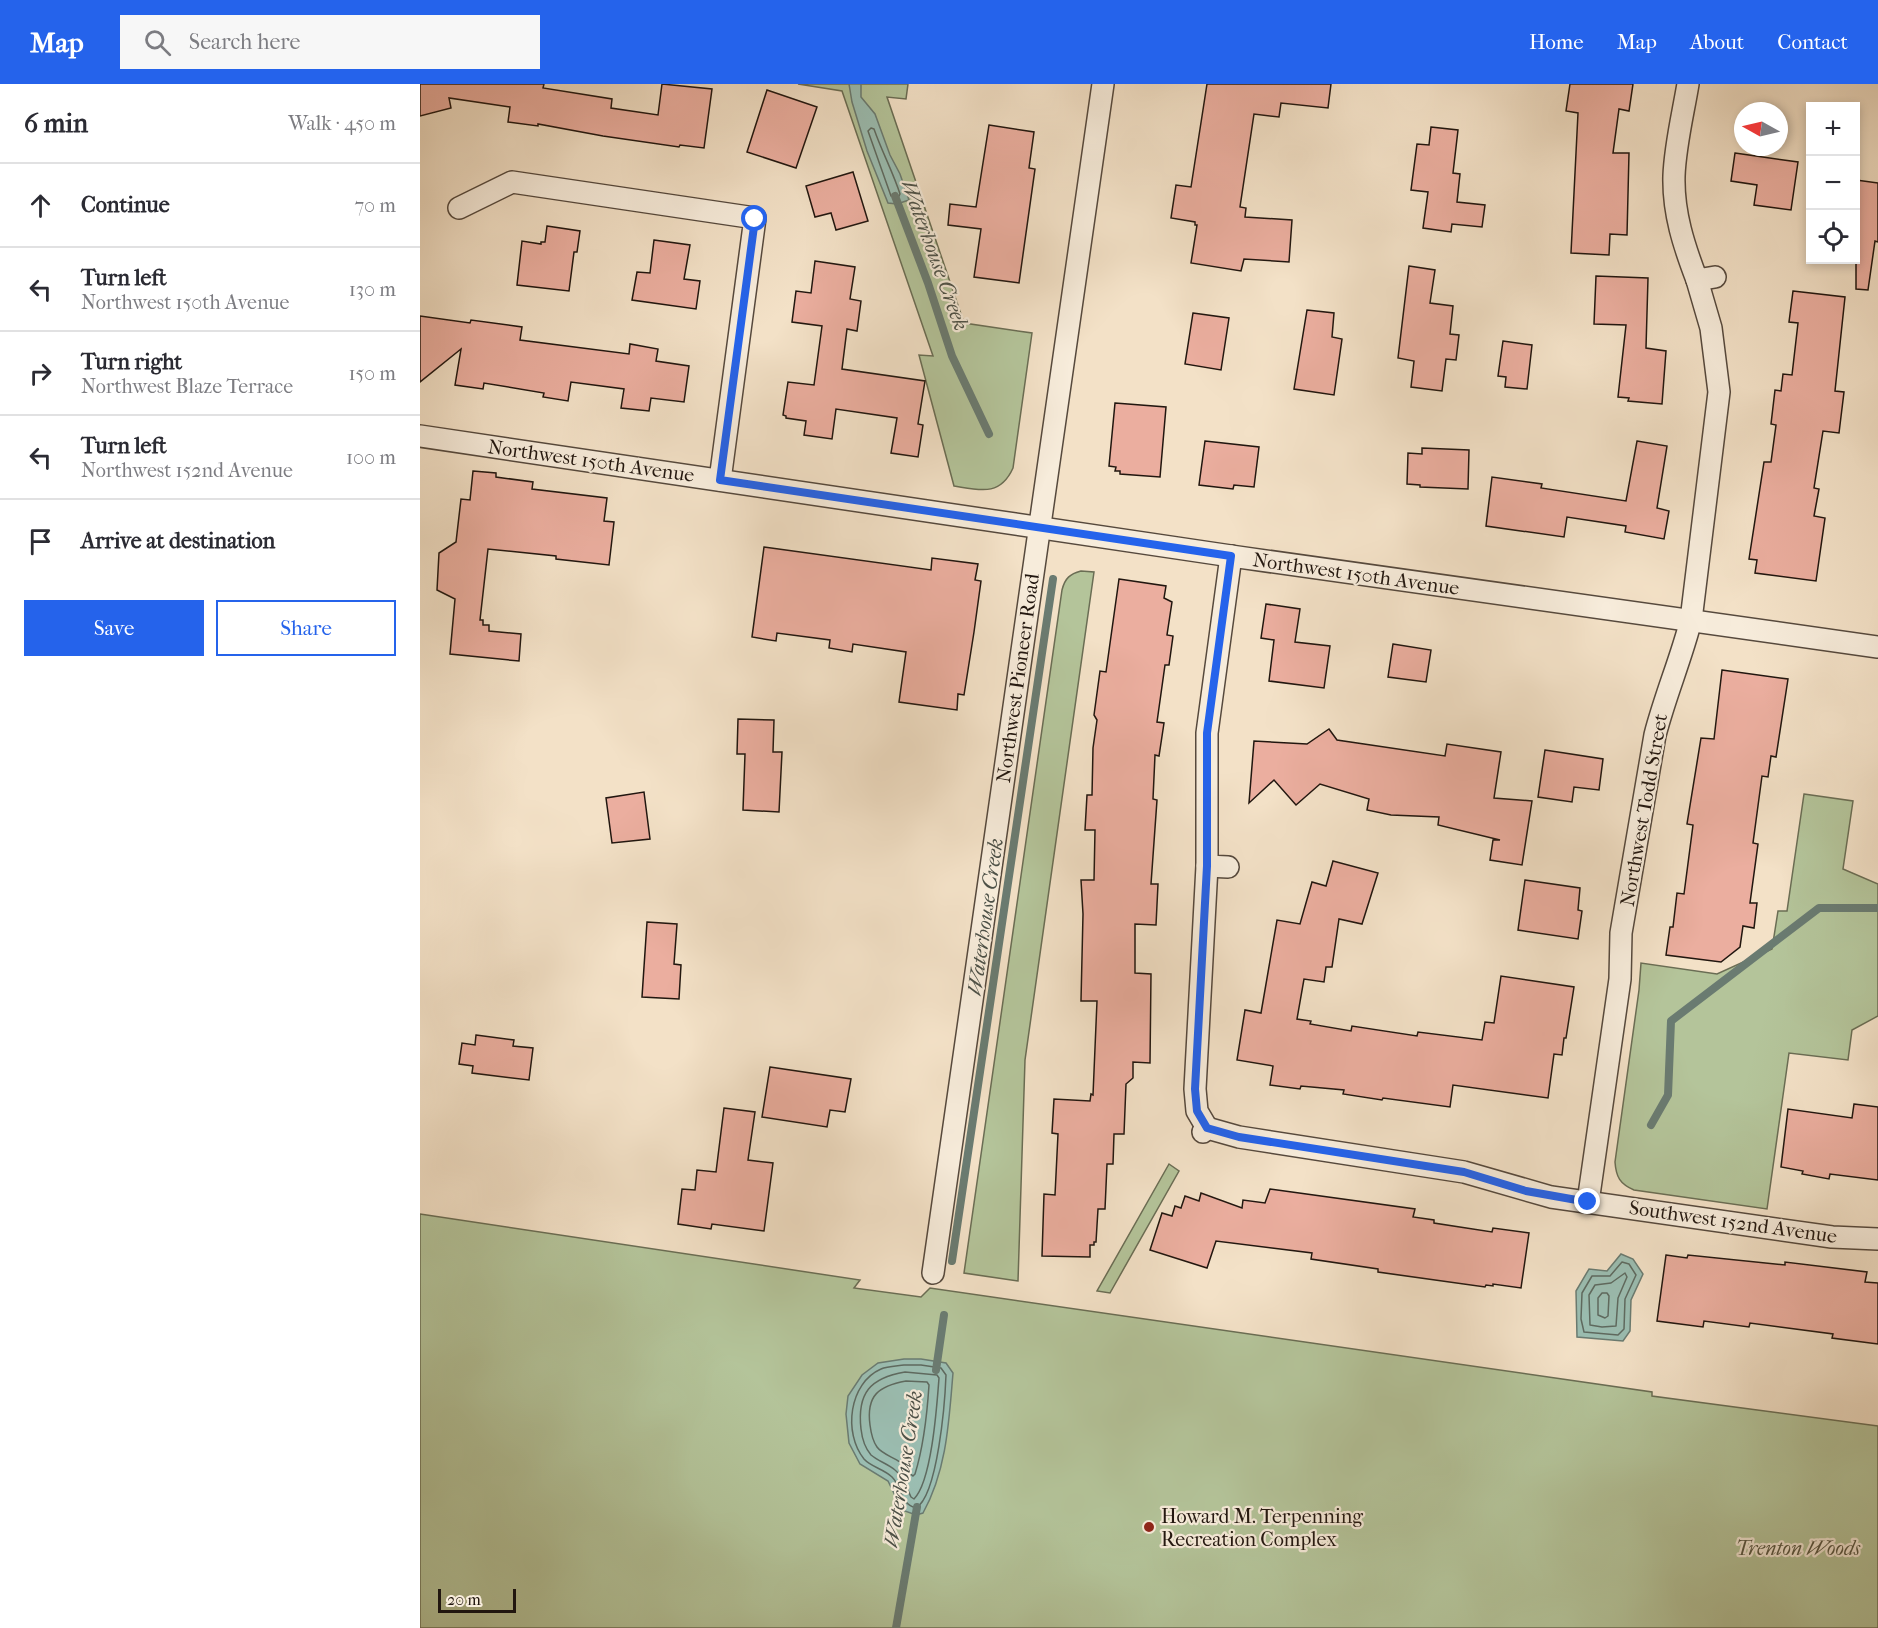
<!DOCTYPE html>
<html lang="en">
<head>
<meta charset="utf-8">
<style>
	:root { --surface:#fff; --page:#f7f7f7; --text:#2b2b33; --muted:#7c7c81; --line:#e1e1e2; --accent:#2563eb }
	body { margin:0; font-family:"IM FELL French Canon",serif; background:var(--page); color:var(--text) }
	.controls { position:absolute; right:18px; top:18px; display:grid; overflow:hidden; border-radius:0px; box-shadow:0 3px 9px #0003 }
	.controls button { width:54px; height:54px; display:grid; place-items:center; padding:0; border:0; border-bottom:2px solid var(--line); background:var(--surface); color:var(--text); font:30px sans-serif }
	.compass { position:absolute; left:1314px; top:18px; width:54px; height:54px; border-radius:50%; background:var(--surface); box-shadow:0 3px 9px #0003; rotate:278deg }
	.scale { position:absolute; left:18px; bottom:15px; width:78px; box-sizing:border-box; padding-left:6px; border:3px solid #21160f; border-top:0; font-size:16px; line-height:21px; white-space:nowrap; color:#21160f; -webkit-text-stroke:4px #f7ecdb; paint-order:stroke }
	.stop { position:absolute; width:18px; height:18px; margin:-14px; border:4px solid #2563eb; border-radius:50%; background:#fff }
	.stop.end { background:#2563eb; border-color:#fff; box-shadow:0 2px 6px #0008 }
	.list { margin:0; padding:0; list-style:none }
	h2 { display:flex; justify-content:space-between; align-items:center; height:78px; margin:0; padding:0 24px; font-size:26px }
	h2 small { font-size:20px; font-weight:400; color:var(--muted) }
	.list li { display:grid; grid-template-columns:39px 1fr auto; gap:18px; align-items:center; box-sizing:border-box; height:84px; padding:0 24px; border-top:2px solid var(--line) }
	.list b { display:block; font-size:22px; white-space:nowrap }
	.list p { margin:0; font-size:20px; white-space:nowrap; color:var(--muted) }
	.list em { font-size:20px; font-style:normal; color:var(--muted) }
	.actions { display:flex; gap:12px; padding:18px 24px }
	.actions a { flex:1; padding:14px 0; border:2px solid var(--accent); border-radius:0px; text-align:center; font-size:21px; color:var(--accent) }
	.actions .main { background:var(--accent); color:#fff }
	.icon { flex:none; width:33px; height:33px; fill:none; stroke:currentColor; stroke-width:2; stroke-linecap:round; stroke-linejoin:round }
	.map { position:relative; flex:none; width:1458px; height:1544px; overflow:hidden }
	header { display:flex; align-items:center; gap:36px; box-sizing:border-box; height:84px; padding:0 30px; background:var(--accent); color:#fff }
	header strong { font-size:28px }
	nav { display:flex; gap:33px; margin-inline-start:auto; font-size:21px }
	.search { width:420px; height:54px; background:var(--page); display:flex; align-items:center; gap:15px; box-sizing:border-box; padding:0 21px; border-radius:0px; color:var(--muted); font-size:22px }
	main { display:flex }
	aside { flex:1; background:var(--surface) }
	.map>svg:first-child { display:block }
	.green { fill:#b4c49a; stroke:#6a6d54; stroke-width:1.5 }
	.water { fill:#9bbeb2; stroke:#6a7b71; stroke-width:1.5 }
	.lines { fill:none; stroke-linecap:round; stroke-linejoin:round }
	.shore { stroke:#5e6a60; stroke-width:1.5 }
	.stream { stroke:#6a7b71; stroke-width:8 }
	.building { fill:#ebae9f; stroke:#21160f; stroke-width:1.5 }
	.minor-casing { stroke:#56493d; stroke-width:24 }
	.minor { stroke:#f7ecdb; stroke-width:21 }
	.route { stroke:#2563eb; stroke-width:8 }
	.poi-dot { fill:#8f2418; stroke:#f7ecdb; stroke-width:2 }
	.labels { text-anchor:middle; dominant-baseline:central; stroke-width:4.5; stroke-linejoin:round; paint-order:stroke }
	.street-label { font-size:20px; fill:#21160f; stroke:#f7ecdb }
	.poi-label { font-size:20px; fill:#21160f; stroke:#f7ecdb; text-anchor:start }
	.park-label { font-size:20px; font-style:italic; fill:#545340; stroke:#f7ecdb }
	.water-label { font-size:21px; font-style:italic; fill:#4c5148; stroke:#f7ecdb }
</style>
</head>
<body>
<header>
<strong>Map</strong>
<div class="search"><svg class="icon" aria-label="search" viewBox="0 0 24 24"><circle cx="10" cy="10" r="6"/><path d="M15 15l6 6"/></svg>Search here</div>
<nav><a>Home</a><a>Map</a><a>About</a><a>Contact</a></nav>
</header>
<main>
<aside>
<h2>6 min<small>Walk · 450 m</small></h2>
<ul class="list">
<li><svg class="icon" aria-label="ahead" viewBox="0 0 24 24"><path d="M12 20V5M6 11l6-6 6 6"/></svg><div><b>Continue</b></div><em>70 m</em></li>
<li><svg class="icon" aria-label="left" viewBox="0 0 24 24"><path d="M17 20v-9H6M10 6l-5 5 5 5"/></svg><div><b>Turn left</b><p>Northwest 150th Avenue</p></div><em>130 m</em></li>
<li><svg class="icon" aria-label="right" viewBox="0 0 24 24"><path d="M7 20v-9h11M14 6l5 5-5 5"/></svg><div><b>Turn right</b><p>Northwest Blaze Terrace</p></div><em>150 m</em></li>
<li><svg class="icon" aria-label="left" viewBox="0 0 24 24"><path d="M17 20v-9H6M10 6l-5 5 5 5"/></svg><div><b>Turn left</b><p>Northwest 152nd Avenue</p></div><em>100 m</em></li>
<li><svg class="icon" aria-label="arrive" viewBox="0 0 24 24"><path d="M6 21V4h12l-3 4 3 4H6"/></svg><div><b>Arrive at destination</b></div></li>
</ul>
<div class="actions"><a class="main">Save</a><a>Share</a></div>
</aside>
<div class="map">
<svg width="1458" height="1544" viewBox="0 0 1458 1544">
	<rect width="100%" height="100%" fill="#f3e1c7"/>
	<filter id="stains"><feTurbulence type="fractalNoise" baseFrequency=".00333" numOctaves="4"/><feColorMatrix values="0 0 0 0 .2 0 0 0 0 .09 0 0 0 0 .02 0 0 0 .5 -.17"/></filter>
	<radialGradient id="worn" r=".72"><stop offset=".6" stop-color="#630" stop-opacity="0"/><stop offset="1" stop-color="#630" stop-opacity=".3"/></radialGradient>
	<!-- green -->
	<g class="green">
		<path d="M 378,0 L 488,0 L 486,15 L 467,13 L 544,239 L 612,249 L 593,384 C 580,413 559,406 534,402 L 499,271 L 513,272 L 422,7 Z"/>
		<path d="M 661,487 L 674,488 L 605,976 L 598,1197 L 544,1189 L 642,506 C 645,494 650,490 661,487 Z"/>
		<path d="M 1384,710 L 1433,717 L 1423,785 L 1458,800 L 1458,932 L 1432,946 L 1428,976 L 1369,969 L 1347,1125 L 1214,1106 C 1200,1100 1196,1093 1195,1078 L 1219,906 L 1221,879 L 1297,890 L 1352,865 L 1358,827 L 1367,827 Z"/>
		<path d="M 749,1080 L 759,1087 L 690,1209 L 677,1207 Z"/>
		<path d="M 0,1130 L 440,1196 L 434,1204 L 501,1213 L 510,1204 L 1232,1308 L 1232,1312 L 1458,1342 L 1458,1544 L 0,1544 Z"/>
	</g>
	<!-- water -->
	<g class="water">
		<path d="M 429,0 L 441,0 L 441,13 L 455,30 L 470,71 L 480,90 L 489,116 L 477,120 L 468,119 L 447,67 L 432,18 Z"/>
		<path d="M 1201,1170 L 1213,1175 L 1223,1190 L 1211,1216 L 1210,1247 L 1203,1257 L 1157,1253 L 1156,1207 L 1169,1185 L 1187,1187 Z"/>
		<path d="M 484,1275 L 501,1275 L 526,1279 L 533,1289 C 529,1336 527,1386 503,1429 L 496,1431 L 482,1426 L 468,1397 L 440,1380 L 429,1359 L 426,1330 L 428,1312 L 442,1291 L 458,1279 Z"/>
	</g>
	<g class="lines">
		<!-- shore -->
		<g class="shore">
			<path d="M 451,44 L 454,45 C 462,68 473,88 480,110 L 478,114 L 471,112 L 448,47 Z"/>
			<path d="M 1202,1178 L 1209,1180 L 1216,1191 L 1205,1215 L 1204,1245 L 1198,1251 L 1164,1248 L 1161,1235 L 1162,1209 L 1172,1192 L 1190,1192 Z"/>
			<path d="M 1205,1189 L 1207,1193 L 1198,1214 L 1196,1242 L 1182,1243 L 1170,1241 L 1169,1211 L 1175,1201 L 1191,1199 Z"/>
			<path d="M 1182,1209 L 1187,1209 L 1189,1212 L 1188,1232 L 1185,1234 L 1178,1231 L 1178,1214 Z"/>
			<path d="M 484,1281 L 501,1281 L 521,1284 L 526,1291 C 525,1317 518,1411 496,1424 C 479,1419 483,1404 472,1393 C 464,1385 451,1383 444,1375 C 423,1349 429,1299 461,1285 C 467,1282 477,1282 484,1281 Z"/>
			<path d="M 485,1288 L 517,1291 L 519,1294 C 517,1320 512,1397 494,1415 L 491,1413 C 487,1405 483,1392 475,1386 C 468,1380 458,1377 451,1371 C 445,1364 442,1354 441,1345 C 437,1309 450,1294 485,1288 Z"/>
			<path d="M 486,1297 L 507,1298 L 509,1301 C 507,1332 504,1361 495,1390 L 493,1392 C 488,1389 485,1382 480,1378 C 473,1373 462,1370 457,1363 C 452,1356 451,1349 450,1341 C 446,1311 459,1302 486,1297 Z"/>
		</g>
		<!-- stream -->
		<g class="stream">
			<path d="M 475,112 L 508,199 L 532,272 L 569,350"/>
			<path d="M 1231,1041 L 1248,1011 L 1251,937 L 1399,824 L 1458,824"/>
			<path d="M 532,1177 L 633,495"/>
			<path d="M 516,1286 L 524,1231"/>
			<path d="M 476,1544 L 497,1423"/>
		</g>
	</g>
	<!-- building -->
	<g class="building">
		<path d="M 0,0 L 124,0 L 123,4 L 192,15 L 191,24 L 238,31 L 242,0 L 292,5 L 284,64 L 260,61 L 259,63 L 183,52 L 118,40 L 118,42 L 88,38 L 90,23 L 29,14 L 31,24 L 0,32 Z"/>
		<path d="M 787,0 L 911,0 L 908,24 L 861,19 L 859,33 L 834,30 L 820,123 L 826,124 L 825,133 L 872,136 L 869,178 L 824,175 L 821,187 L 771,179 L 777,141 L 775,141 L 775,138 L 751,134 L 756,101 L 771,103 Z"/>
		<path d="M 1150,0 L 1213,0 L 1209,27 L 1199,25 L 1193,69 L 1209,69 L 1207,151 L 1190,150 L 1189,171 L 1151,169 L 1158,29 L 1146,27 Z"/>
		<path d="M 347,6 L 397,23 L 376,84 L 327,68 Z"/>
		<path d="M 569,41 L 614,48 L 609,84 L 615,85 L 599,199 L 554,193 L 561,145 L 528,141 L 530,120 L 556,123 Z"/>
		<path d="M 1011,43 L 1038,46 L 1033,89 L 1040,90 L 1037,118 L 1065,121 L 1062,143 L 1032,140 L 1031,148 L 1003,144 L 1008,108 L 991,106 L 997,60 L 1009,61 Z"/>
		<path d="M 1315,69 L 1378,78 L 1371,126 L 1334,121 L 1337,101 L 1311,97 Z"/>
		<path d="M 433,88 L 448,137 L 416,146 L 411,129 L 395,133 L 386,102 Z"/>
		<path d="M 1436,96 L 1458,99 L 1458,158 L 1455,157 L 1448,206 L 1436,205 Z"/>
		<path d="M 127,142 L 160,147 L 157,168 L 154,168 L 149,207 L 97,201 L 102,157 L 121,160 L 121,158 L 125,158 Z"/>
		<path d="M 234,156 L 270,161 L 264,195 L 280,197 L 276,225 L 212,216 L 217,188 L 230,189 Z"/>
		<path d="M 395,177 L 435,183 L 430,215 L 441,217 L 437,247 L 427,245 L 422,285 L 505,297 L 498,340 L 503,341 L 498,373 L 471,369 L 477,334 L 416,325 L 412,355 L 384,351 L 386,337 L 366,334 L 366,332 L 363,331 L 368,298 L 394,301 L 402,242 L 372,238 L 376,207 L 391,209 Z"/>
		<path d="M 989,182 L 1015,186 L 1010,219 L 1033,222 L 1030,250 L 1039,251 L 1036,276 L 1026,275 L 1022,307 L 991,303 L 994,277 L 978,274 Z"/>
		<path d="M 1176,192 L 1228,194 L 1226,264 L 1246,267 L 1242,320 L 1208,317 L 1209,314 L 1198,313 L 1206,241 L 1174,240 Z"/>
		<path d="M 1373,207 L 1425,213 L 1415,307 L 1424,308 L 1419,349 L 1403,347 L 1394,404 L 1399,405 L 1394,432 L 1405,434 L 1396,497 L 1335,489 L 1337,476 L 1329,475 L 1344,378 L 1351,378 L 1356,341 L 1351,340 L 1355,306 L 1361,307 L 1363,290 L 1372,291 L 1378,239 L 1369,238 Z"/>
		<path d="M 887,226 L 914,229 L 912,253 L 922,255 L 914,311 L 874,305 Z"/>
		<path d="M 773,229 L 809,234 L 801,286 L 765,280 Z"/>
		<path d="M 0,232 L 50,239 L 51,236 L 102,243 L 100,256 L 209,270 L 210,260 L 238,265 L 236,277 L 269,282 L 264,318 L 231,314 L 229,327 L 201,324 L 204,305 L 151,298 L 148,317 L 123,313 L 124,309 L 64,299 L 63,305 L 35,301 L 41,265 L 0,298 Z"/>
		<path d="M 1083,257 L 1112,261 L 1107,305 L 1085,303 L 1086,293 L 1078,292 Z"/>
		<path d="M 695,319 L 746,323 L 740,393 L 700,390 L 700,387 L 695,387 L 696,383 L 689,382 Z"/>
		<path d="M 785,357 L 839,363 L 834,403 L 814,401 L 813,405 L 779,401 Z"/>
		<path d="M 1217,357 L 1247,362 L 1237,424 L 1249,427 L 1244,455 L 1205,448 L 1206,442 L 1147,433 L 1144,453 L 1066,442 L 1072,393 L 1122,400 L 1121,404 L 1206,417 Z"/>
		<path d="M 1002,364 L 1049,366 L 1048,405 L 1000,403 L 1000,401 L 987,400 L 988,369 L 1002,370 Z"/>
		<path d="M 53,387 L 76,389 L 76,393 L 113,398 L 112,405 L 187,414 L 184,437 L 194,438 L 189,481 L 136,475 L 136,472 L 68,465 L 60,536 L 63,536 L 63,541 L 69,541 L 69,547 L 101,550 L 99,577 L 30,570 L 35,515 L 17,506 L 19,469 L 36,458 L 41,415 L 50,416 Z"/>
		<path d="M 344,463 L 511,486 L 512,474 L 558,480 L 555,496 L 561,497 L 554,548 L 544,611 L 538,610 L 537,626 L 479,618 L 486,568 L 433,560 L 432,568 L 409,564 L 410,556 L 357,549 L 356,557 L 332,553 Z"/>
		<path d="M 699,495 L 746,502 L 744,514 L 752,518 L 747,551 L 753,552 L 749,581 L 745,581 L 737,638 L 744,639 L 739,672 L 735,671 L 733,715 L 737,716 L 731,800 L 738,800 L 736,841 L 715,840 L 715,889 L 731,890 L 730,979 L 713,978 L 713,994 L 706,1000 L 704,1050 L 694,1050 L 693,1080 L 687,1080 L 685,1125 L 678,1125 L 676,1158 L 674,1158 L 674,1161 L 670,1161 L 670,1173 L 622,1172 L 624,1110 L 635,1111 L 638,1050 L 632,1049 L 634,1015 L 670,1017 L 671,1010 L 673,1011 L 677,917 L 661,917 L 663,830 L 661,796 L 674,796 L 675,746 L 665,746 L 667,711 L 672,711 L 673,664 L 677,636 L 674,631 L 680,587 L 686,588 Z"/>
		<path d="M 846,520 L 880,525 L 875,558 L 910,562 L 904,604 L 849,597 L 854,556 L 841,554 Z"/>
		<path d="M 973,560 L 1011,566 L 1006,598 L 968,593 Z"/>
		<path d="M 1302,586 L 1368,595 L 1356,673 L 1351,672 L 1348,693 L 1342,692 L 1333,759 L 1338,760 L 1330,819 L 1337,819 L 1334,844 L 1323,842 L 1320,863 L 1301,878 L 1246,871 L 1250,843 L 1253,843 L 1257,809 L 1264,810 L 1273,741 L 1267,740 L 1281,654 L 1294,655 Z"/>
		<path d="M 318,635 L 354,636 L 353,668 L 362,668 L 359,728 L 323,726 L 325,670 L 317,670 Z"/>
		<path d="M 909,645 L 917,656 L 1025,672 L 1027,660 L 1081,668 L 1074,714 L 1112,717 L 1102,781 L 1070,776 L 1073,756 L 1080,756 L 1018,741 L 1019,733 L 971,731 L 947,726 L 949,715 L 900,700 L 876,721 L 854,696 L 829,719 L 834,657 L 887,660 Z"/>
		<path d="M 1125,666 L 1183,675 L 1179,706 L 1154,703 L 1152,718 L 1118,713 Z"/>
		<path d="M 224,708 L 230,755 L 192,759 L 186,714 Z"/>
		<path d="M 913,777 L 958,789 L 942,840 L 919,835 L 912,883 L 906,883 L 904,898 L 884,895 L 877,935 L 891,937 L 890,940 L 931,947 L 932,942 L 997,952 L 998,948 L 1062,956 L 1065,938 L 1074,939 L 1081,892 L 1154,903 L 1146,954 L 1144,954 L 1142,971 L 1134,970 L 1128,1014 L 1033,1001 L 1030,1023 L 963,1014 L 962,1016 L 923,1010 L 924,1006 L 881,1002 L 880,1005 L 850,1001 L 853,982 L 817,976 L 825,926 L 841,929 L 857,836 L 880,840 L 892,798 L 906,802 Z"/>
		<path d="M 1105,796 L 1160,804 L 1158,826 L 1162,827 L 1158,855 L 1098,846 Z"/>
		<path d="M 227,838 L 257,840 L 254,880 L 261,881 L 259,915 L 222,913 Z"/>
		<path d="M 56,951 L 94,956 L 93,962 L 113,964 L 109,996 L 52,989 L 53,982 L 39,980 L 42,959 L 55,961 Z"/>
		<path d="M 350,983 L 431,995 L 425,1028 L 410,1026 L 407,1043 L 342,1033 Z"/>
		<path d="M 1434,1020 L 1458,1023 L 1458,1096 L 1410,1090 L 1409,1095 L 1382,1090 L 1383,1087 L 1361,1083 L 1368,1025 L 1432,1034 Z"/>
		<path d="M 304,1024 L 335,1028 L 328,1076 L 353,1079 L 344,1147 L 292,1140 L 291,1145 L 258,1140 L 262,1105 L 275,1106 L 277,1086 L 296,1088 Z"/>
		<path d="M 850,1105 L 995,1125 L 993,1133 L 1014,1136 L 1014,1139 L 1072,1148 L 1073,1144 L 1109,1149 L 1101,1204 L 1073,1200 L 1073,1202 L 1066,1201 L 1065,1203 L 958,1188 L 958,1185 L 891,1175 L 892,1169 L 796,1157 L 787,1184 L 730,1166 L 742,1129 L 752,1132 L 755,1122 L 761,1124 L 765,1112 L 779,1117 L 781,1109 L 822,1124 L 823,1116 L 845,1119 Z"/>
		<path d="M 1246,1171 L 1267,1174 L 1268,1171 L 1365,1181 L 1365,1178 L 1447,1188 L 1445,1198 L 1458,1199 L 1458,1260 L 1412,1254 L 1413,1250 L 1330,1239 L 1329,1243 L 1284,1237 L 1283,1243 L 1237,1237 Z"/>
	</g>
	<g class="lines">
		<defs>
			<g id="minor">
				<path d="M 1268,0 C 1263,30 1255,62 1254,92 C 1253,129 1264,162 1277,196 L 1295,193"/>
				<path d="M 39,124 L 92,98 L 335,134 L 300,396"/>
				<path d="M 0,352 L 811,472 L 1458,563"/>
				<path d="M 808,783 L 787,782 L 787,649 L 811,472"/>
				<path d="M 787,1044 L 777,1027 L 775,1005 L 787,782"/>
				<path d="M 783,1048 L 787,1044 L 819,1053 L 1044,1088 L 1131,1113 L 1412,1153 L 1458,1155"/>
				<path d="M 1168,1118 L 1200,895 L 1201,849 L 1235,651 C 1245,612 1261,575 1271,536 L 1299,308 L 1291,244 L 1277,196"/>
				<path d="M 513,1189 L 683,0"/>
			</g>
		</defs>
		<!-- minor casing -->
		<use href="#minor" class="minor-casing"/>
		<!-- minor -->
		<use href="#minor" class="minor"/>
	</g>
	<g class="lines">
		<!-- route -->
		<path class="route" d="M 335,135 L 300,396 L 811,472 L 787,649 L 787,782 L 775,1005 L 777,1027 L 787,1044 L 819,1053 L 1044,1088 L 1106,1107 L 1168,1118"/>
	</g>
	<!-- markers -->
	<circle class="poi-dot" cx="729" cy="1443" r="6"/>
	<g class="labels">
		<!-- street labels -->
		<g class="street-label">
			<text transform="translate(171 377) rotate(8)">Northwest 150th Avenue</text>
			<text transform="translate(936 490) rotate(8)">Northwest 150th Avenue</text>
			<text transform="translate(598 594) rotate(-82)">Northwest Pioneer Road</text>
			<text transform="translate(1224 726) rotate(-80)">Northwest Todd Street</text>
			<text transform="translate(1313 1138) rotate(8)">Southwest 152nd Avenue</text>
		</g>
		<!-- poi labels -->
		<g class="poi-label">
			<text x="741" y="1432">Howard M. Terpenning<tspan x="741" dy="23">Recreation Complex</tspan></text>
		</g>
		<!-- park labels -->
		<g class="park-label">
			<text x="1378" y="1464">Trenton Woods</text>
		</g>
		<!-- water labels -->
		<g class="water-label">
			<text transform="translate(515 171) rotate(70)">Waterhouse Creek</text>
			<text transform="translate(565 833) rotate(-82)">Waterhouse Creek</text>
			<text transform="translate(483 1385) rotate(-81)">Waterhouse Creek</text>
		</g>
	</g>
	<rect width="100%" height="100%" filter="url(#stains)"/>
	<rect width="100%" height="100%" fill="url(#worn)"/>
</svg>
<div class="controls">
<button>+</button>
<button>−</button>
<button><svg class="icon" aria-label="locate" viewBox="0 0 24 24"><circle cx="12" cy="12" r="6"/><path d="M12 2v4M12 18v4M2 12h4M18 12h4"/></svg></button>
</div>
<svg class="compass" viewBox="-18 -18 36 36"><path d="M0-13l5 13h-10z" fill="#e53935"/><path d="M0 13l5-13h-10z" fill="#7c7c81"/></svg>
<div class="scale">20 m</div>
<div class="stop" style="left:335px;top:135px"></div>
<div class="stop end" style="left:1168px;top:1118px"></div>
</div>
</main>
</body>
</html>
